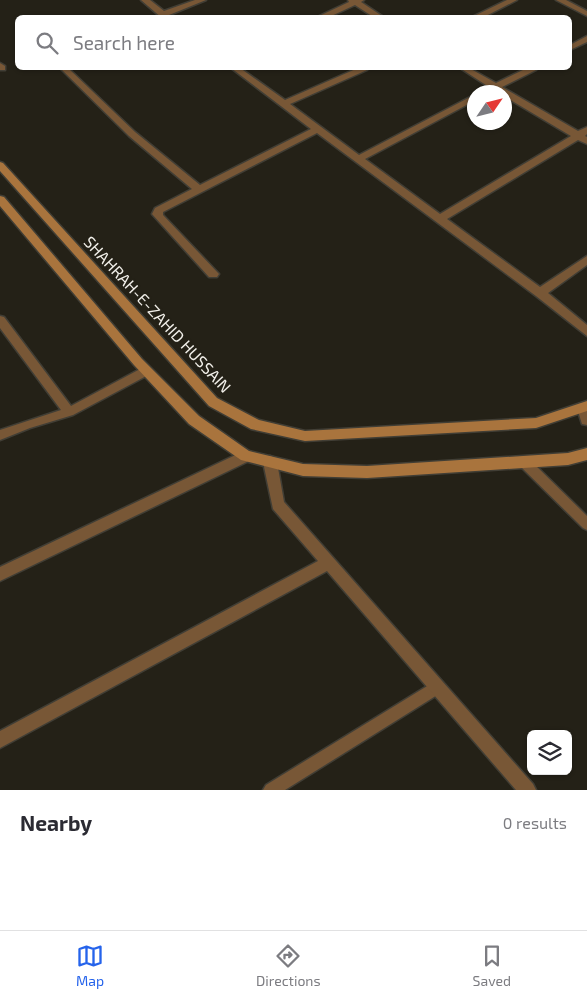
<!DOCTYPE html>
<html lang="en">
<head>
<meta charset="utf-8">
<style>
	:root { --surface:#fff; --page:#f7f7f7; --text:#2b2b33; --muted:#7c7c81; --line:#e1e1e2; --accent:#2563eb }
	body { margin:0; font-family:"Exo 2",sans-serif; background:var(--page); color:var(--text) }
	.controls { position:absolute; right:15px; bottom:15px; display:grid; overflow:hidden; border-radius:8px; box-shadow:0 1px 4px #0004 }
	.controls button { width:45px; height:45px; display:grid; place-items:center; padding:0; border:0; border-bottom:1px solid var(--line); background:var(--surface); color:var(--text); font:25px sans-serif }
	.compass { position:absolute; left:467px; top:85px; width:45px; height:45px; border-radius:50%; background:var(--surface); box-shadow:0 1px 4px #0004; rotate:55deg }
	.list { margin:0; padding:0; list-style:none }
	h2 { display:flex; justify-content:space-between; align-items:center; height:65px; margin:0; padding:0 20px; font-size:21px }
	h2 small { font-size:16px; font-weight:400; color:var(--muted) }
	.icon { flex:none; width:28px; height:28px; fill:none; stroke:currentColor; stroke-width:2; stroke-linecap:round; stroke-linejoin:round }
	.map { position:relative; flex:none; width:587px; height:790px; overflow:hidden }
	.search { position:absolute; background:var(--surface); box-shadow:0 1px 4px #0004; left:15px; right:15px; top:15px; height:55px; display:flex; align-items:center; gap:12px; box-sizing:border-box; padding:0 18px; border-radius:8px; color:var(--muted); font-size:19px }
	.sheet { height:140px; background:var(--surface) }
	nav { display:flex; justify-content:space-around; align-items:center; box-sizing:border-box; height:70px; border-top:1px solid var(--line); background:var(--surface); font-size:14px; color:var(--muted) }
	nav a { display:grid; justify-items:center; gap:2px }
	nav .on { color:var(--accent) }
	.map>svg:first-child { display:block }
	.lines { fill:none; stroke-linecap:round; stroke-linejoin:round }
	.service-casing { stroke:#413e35; stroke-width:3 }
	.minor-casing { stroke:#413e35; stroke-width:3 }
	.tertiary-casing { stroke:#413e35; stroke-width:3 }
	.secondary-casing { stroke:#413e35; stroke-width:3 }
	.service { fill:#785736; fill-rule:evenodd }
	.minor { fill:#785736; fill-rule:evenodd }
	.tertiary { fill:#785736; fill-rule:evenodd }
	.secondary { fill:#a9743d; fill-rule:evenodd }
	.labels { text-anchor:middle; dominant-baseline:central; stroke-width:4; stroke-linejoin:round; paint-order:stroke }
	.street-label { font-size:16px; fill:#f2f0ea; stroke:#242117 }
</style>
</head>
<body>
<div class="map">
<svg width="587" height="790" viewBox="0 0 587 790">
	<rect width="100%" height="100%" fill="#242117"/>
	<g class="lines">
		<defs>
			<g id="service">
				<path d="M 0,316 L 4,317 L 71,406 L 142,368 L 150,368 L 151,371 L 150,374 L 73,415 L 30,428 L 0,440 L 0,430 L 61,410 L 0,328 Z"/>
				<path d="M 524,457 L 528,458 L 587,516 L 587,530 L 583,528 L 520,466 L 518,462 L 520,458 Z"/>
				<path d="M 437,680 L 442,682 L 444,687 L 442,692 L 285,790 L 263,790 L 266,785 Z"/>
			</g>
			<g id="minor">
				<path d="M 141,0 L 150,0 L 164,11 L 195,0 L 206,0 L 169,15 L 172,18 L 162,18 Z"/>
				<path d="M 348,0 L 364,0 L 361,2 L 385,18 L 375,18 L 355,5 L 327,18 L 315,18 L 349,2 Z"/>
				<path d="M 507,0 L 517,0 L 482,18 L 470,18 Z"/>
				<path d="M 556,0 L 566,0 L 587,11 L 587,16 Z"/>
				<path d="M 587,36 L 587,42 L 570,50 L 570,45 Z"/>
				<path d="M 0,63 L 5,66 L 5,70 L 0,70 Z"/>
				<path d="M 60,68 L 68,68 L 135,132 L 200,185 L 311,129 L 231,68 L 240,68 L 285,100 L 358,68 L 368,68 L 367,70 L 290,104 L 359,155 L 474,95 L 474,101 L 365,159 L 440,214 L 571,136 L 504,96 L 504,92 L 495,90 L 481,92 L 489,87 L 460,68 L 469,68 L 496,83 L 527,68 L 537,68 L 536,70 L 502,87 L 578,131 L 587,127 L 587,134 L 585,136 L 587,137 L 587,144 L 578,140 L 447,219 L 540,287 L 587,256 L 587,265 L 548,293 L 587,325 L 587,336 L 536,296 L 317,133 L 163,212 L 163,215 L 219,274 L 217,277 L 209,277 L 152,214 L 155,208 L 192,189 L 129,136 Z"/>
				<path d="M 270,456 L 275,458 L 277,462 L 284,502 L 533,784 L 536,790 L 516,790 L 327,571 L 0,748 L 0,731 L 318,561 L 273,509 L 263,462 L 265,458 Z"/>
			</g>
			<g id="tertiary">
				<path d="M 583,403 L 587,404 L 587,425 L 582,424 L 577,408 L 579,404 Z"/>
				<path d="M 246,450 L 251,452 L 253,456 L 251,460 L 0,581 L 0,567 Z"/>
			</g>
			<g id="secondary">
				<path d="M 0,162 L 3,163 L 217,398 L 259,420 L 305,431 L 536,418 L 587,401 L 587,411 L 536,428 L 305,441 L 251,429 L 209,406 L 0,171 Z"/>
				<path d="M 0,196 L 4,197 L 142,359 L 199,416 L 249,451 L 303,464 L 367,466 L 568,453 L 587,448 L 587,460 L 568,465 L 367,478 L 303,476 L 241,460 L 189,424 L 134,365 L 0,206 Z"/>
			</g>
		</defs>
		<!-- service casing -->
		<use href="#service" class="service-casing"/>
		<!-- minor casing -->
		<use href="#minor" class="minor-casing"/>
		<!-- tertiary casing -->
		<use href="#tertiary" class="tertiary-casing"/>
		<!-- secondary casing -->
		<use href="#secondary" class="secondary-casing"/>
		<!-- service -->
		<use href="#service" class="service"/>
		<!-- minor -->
		<use href="#minor" class="minor"/>
		<!-- tertiary -->
		<use href="#tertiary" class="tertiary"/>
		<!-- secondary -->
		<use href="#secondary" class="secondary"/>
	</g>
	<g class="labels">
		<!-- street labels -->
		<g class="street-label">
			<text transform="translate(158 314) rotate(47)">SHAHRAH-E-ZAHID HUSSAIN</text>
		</g>
	</g>
</svg>
<div class="controls">
<button><svg class="icon" aria-label="layers" viewBox="0 0 24 24"><path d="M12 4l9 5-9 5-9-5zM3 14l9 5 9-5"/></svg></button>
</div>
<svg class="compass" viewBox="-18 -18 36 36"><path d="M0-13l5 13h-10z" fill="#e53935"/><path d="M0 13l5-13h-10z" fill="#7c7c81"/></svg>
<div class="search"><svg class="icon" aria-label="search" viewBox="0 0 24 24"><circle cx="10" cy="10" r="6"/><path d="M15 15l6 6"/></svg>Search here</div>
</div>
<section class="sheet">
<h2>Nearby<small>0 results</small></h2>
<ul class="list">
</ul>
</section>
<nav>
<a class="on"><svg class="icon" aria-label="map" viewBox="0 0 24 24"><path d="M3 6l6-2 6 2 6-2v14l-6 2-6-2-6 2zM9 4v14M15 6v14"/></svg>Map</a>
<a><svg class="icon" aria-label="directions" viewBox="0 0 24 24"><path d="M12 3l9 9-9 9-9-9zM9 14v-3h6M13 9l2 2-2 2"/></svg>Directions</a>
<a><svg class="icon" aria-label="saved" viewBox="0 0 24 24"><path d="M7 4h10v16l-5-4-5 4z"/></svg>Saved</a>
</nav>
</body>
</html>
